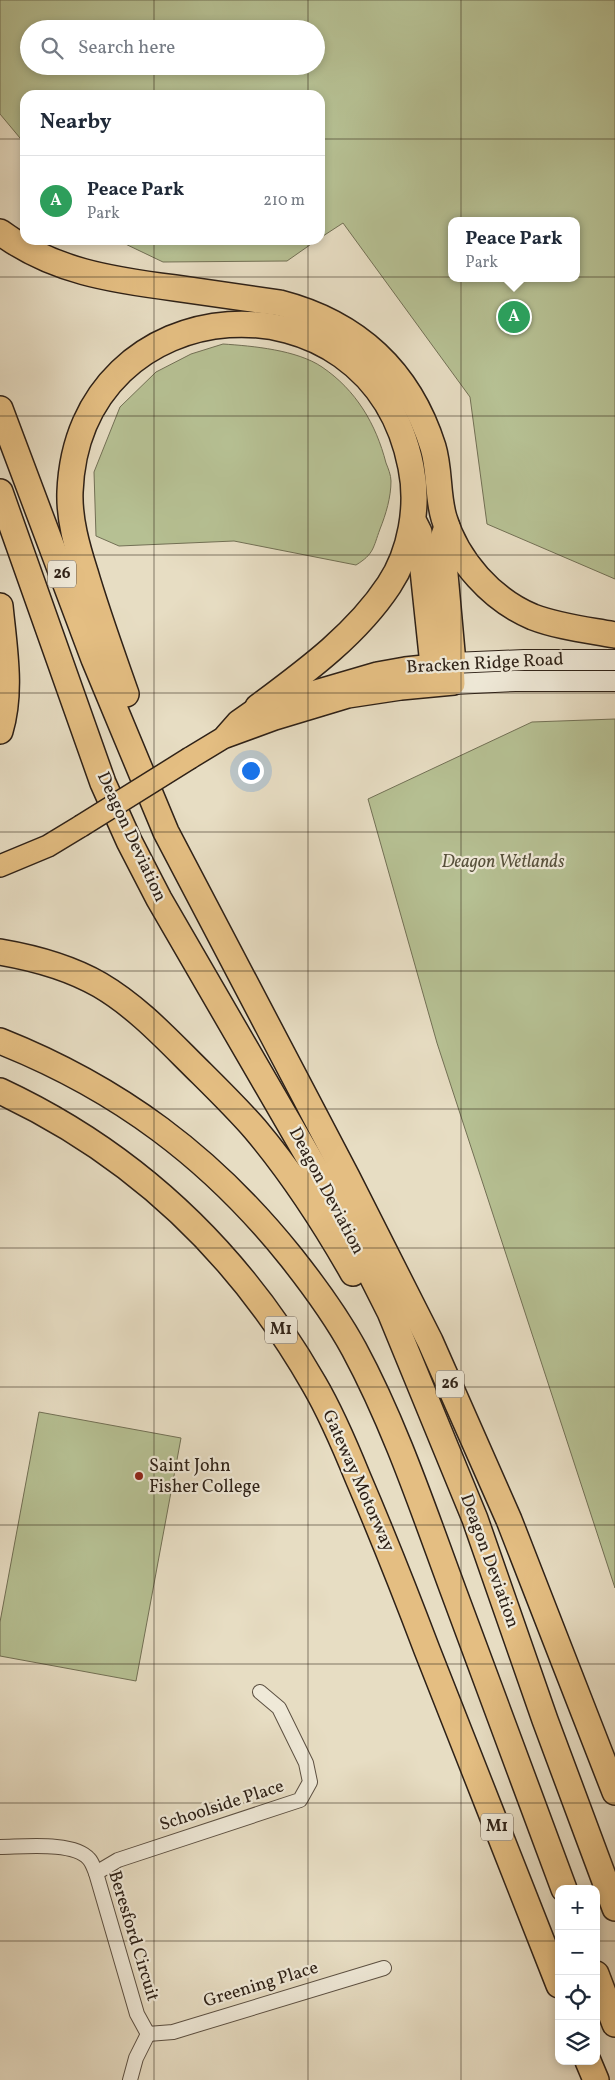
<!DOCTYPE html>
<html lang="en">
<head>
<meta charset="utf-8">
<style>
	:root { --surface:#fff; --page:#f6f6f7; --text:#1f2937; --muted:#747a83; --line:#e0e1e3; --accent:#8f2418 }
	body { margin:0; font-family:Vollkorn,serif; background:var(--page); color:var(--text) }
	.controls { position:absolute; right:15px; bottom:15px; display:grid; overflow:hidden; border-radius:10px; box-shadow:0 2px 8px #0003 }
	.controls button { width:45px; height:45px; display:grid; place-items:center; padding:0; border:0; border-bottom:1px solid var(--line); background:var(--surface); color:var(--text); font:25px sans-serif }
	.you { position:absolute; left:250px; top:770px; width:18px; height:18px; margin:-12px; border:4px solid #fff; border-radius:50%; background:#1a73e8; box-shadow:0 0 0 8px #1a73e833 }
	.badge { display:grid; place-items:center; width:32px; height:32px; border-radius:50%; background:var(--accent); color:#fff; font-size:16px; font-weight:700 }
	.pin { position:absolute; translate:-50% -50%; border:2px solid #fff; box-shadow:0 1px 5px #0006 }
	.popup { position:absolute; left:448px; top:217px; width:132px; height:65px; box-sizing:border-box; display:grid; place-content:center; border-radius:10px; background:var(--surface); filter:drop-shadow(0 1px 4px #0005); font-size:16px; white-space:nowrap; color:var(--muted) }
	.popup b { font-size:19px; color:var(--text) }
	.popup::after { content:''; position:absolute; left:50%; top:100%; margin-left:-10px; border:10px solid transparent; border-top-color:var(--surface) }
	.list { margin:0; padding:0; list-style:none }
	h2 { display:flex; justify-content:space-between; align-items:center; height:65px; margin:0; padding:0 20px; font-size:21px }
	h2 small { font-size:16px; font-weight:400; color:var(--muted) }
	.list li { display:grid; grid-template-columns:32px 1fr auto; gap:15px; align-items:center; box-sizing:border-box; height:90px; padding:0 20px; border-top:1px solid var(--line) }
	.list b { display:block; font-size:19px; white-space:nowrap }
	.list p { margin:0; font-size:16px; white-space:nowrap; color:var(--muted) }
	.list em { font-size:16px; font-style:normal; color:var(--muted) }
	.icon { flex:none; width:28px; height:28px; fill:none; stroke:currentColor; stroke-width:2; stroke-linecap:round; stroke-linejoin:round }
	.map { position:relative; flex:none; width:615px; height:2080px; overflow:hidden }
	.search { position:absolute; background:var(--surface); box-shadow:0 2px 8px #0003; left:20px; top:20px; width:305px; height:55px; display:flex; align-items:center; gap:12px; box-sizing:border-box; padding:0 18px; border-radius:28px; color:var(--muted); font-size:19px }
	.panel { position:absolute; background:var(--surface); box-shadow:0 2px 8px #0003; left:20px; top:90px; width:305px; height:155px; border-radius:15px }
	.map>svg:first-child { display:block }
	.green { fill:#b6c093; stroke:#727055; fill-rule:evenodd }
	.lines { fill:none; stroke-linecap:round; stroke-linejoin:round }
	.street-casing { stroke:#5c5042; stroke-width:16 }
	.secondary-casing { stroke:#2e2117; stroke-width:22 }
	.primary-casing { stroke:#2e2117; stroke-width:24 }
	.highway-casing { stroke:#2e2117; stroke-width:28 }
	.street { stroke:#efe9d8; stroke-width:14 }
	.secondary { stroke:#efe9d8; stroke-width:20 }
	.primary { stroke:#e4be82; stroke-width:21 }
	.highway { stroke:#e4be82; stroke-width:25 }
	.primary-bridge-casing { stroke:#2e2117; stroke-width:24; stroke-linecap:butt }
	.primary-bridge { stroke:#e4be82; stroke-width:21 }
	.grid { fill:none; stroke:#2e2117; stroke-width:1; stroke-opacity:0.55 }
	.poi-dot { fill:#8f2418; stroke:#efe9d8; stroke-width:2 }
	.labels { text-anchor:middle; dominant-baseline:central; stroke-width:4.5; stroke-linejoin:round; paint-order:stroke }
	.shield { fill:#efe9d8; stroke:#685d51; stroke-width:1 }
	.shield-label { font-size:16px; font-weight:bold; fill:#2e2117 }
	.street-label { font-size:18px; fill:#2e2117; stroke:#efe9d8 }
	.park-label { font-size:18px; font-style:italic; fill:#57513c; stroke:#efe9d8 }
	.poi-label { font-size:18px; fill:#2e2117; stroke:#efe9d8; text-anchor:start }
</style>
</head>
<body>
<div class="map">
<svg width="615" height="2080" viewBox="0 0 615 2080">
	<rect width="100%" height="100%" fill="#e7ddc3"/>
	<filter id="stains"><feTurbulence type="fractalNoise" baseFrequency=".004" numOctaves="4"/><feColorMatrix values="0 0 0 0 .2 0 0 0 0 .09 0 0 0 0 .02 0 0 0 .5 -.17"/></filter>
	<radialGradient id="worn" r=".72"><stop offset=".6" stop-color="#630" stop-opacity="0"/><stop offset="1" stop-color="#630" stop-opacity=".3"/></radialGradient>
	<!-- green -->
	<g class="green">
		<path d="M 0,0 L 615,0 L 615,579 L 487,524 L 470,397 L 343,223 L 320,238 L 320,95 L 25,95 L 25,144 L 0,114 ZM 29,29 L 316,29 L 316,66 L 29,66 ZM 452,221 L 576,221 L 576,278 L 452,278 Z"/>
		<path d="M 117,240 L 317,240 L 287,261 L 163,262 Z"/>
		<path d="M 223,344 C 253,346 297,350 322,367 C 356,390 376,424 386,463 C 388,468 391,475 391,481 C 391,497 386,514 380,529 C 373,548 374,554 356,565 L 234,541 L 119,546 L 96,536 L 94,472 L 120,407 L 156,372 L 191,354 Z"/>
		<path d="M 615,719 L 615,1588 L 437,1043 L 368,799 L 532,722 Z"/>
		<path d="M 39,1412 L 181,1438 L 136,1681 L 0,1656 L 0,1622 Z"/>
	</g>
	<g class="lines">
		<defs>
			<g id="street">
				<path d="M 0,1847 C 22,1847 74,1841 89,1859 C 92,1862 94,1868 96,1873 L 137,2014 L 148,2034 L 136,2058 L 130,2080"/>
				<path d="M 96,1873 L 118,1860 L 300,1800 L 310,1782 L 306,1763 L 279,1708 L 260,1692"/>
				<path d="M 148,2034 L 173,2032 L 384,1968"/>
			</g>
			<g id="secondary">
				<path d="M 453,663 L 524,660 L 615,660"/>
				<path d="M 454,684 L 515,681 L 615,681"/>
			</g>
			<g id="primary">
				<path d="M 190,758 L 223,738 L 275,719 L 348,697 L 401,689 L 454,684 L 453,663 L 405,668 L 377,673 L 312,692 L 272,707 L 258,707 L 238,721 L 223,738"/>
				<path d="M 0,866 L 48,846 L 81,826"/>
			</g>
			<g id="highway">
				<path d="M 0,232 C 52,271 112,280 175,288 C 210,293 245,298 280,303 C 357,323 409,371 433,447 C 440,470 437,495 444,518 C 457,561 492,600 533,617 C 559,627 588,630 615,635"/>
				<path d="M 0,409 L 94,659 L 166,832 L 347,1177 L 430,1341 L 509,1520 L 615,1792"/>
				<path d="M 0,492 L 103,783 L 129,841 L 159,899 L 334,1201 L 390,1312 L 475,1519 L 545,1720 L 615,1908"/>
				<path d="M 415,524 L 419,532 L 433,665"/>
				<path d="M 447,527 L 442,541 L 453,663"/>
				<path d="M 0,606 C 4,647 12,691 0,731"/>
				<path d="M 126,694 C 112,654 97,613 85,572 C 77,547 69,519 70,492 C 78,283 371,263 411,467 C 419,506 411,552 389,585 C 356,635 305,672 258,707"/>
				<path d="M 0,952 C 35,958 69,967 100,985 C 134,1005 161,1033 189,1061 C 211,1083 234,1105 255,1129 C 292,1173 324,1222 353,1273"/>
				<path d="M 0,1041 C 118,1088 211,1157 291,1257 C 314,1286 336,1316 354,1349 C 395,1425 423,1509 453,1590 C 490,1689 527,1789 564,1889"/>
				<path d="M 0,1091 C 137,1155 239,1253 314,1384 C 331,1413 345,1446 358,1478 C 382,1534 405,1592 427,1650 C 471,1762 515,1873 559,1985"/>
				<path d="M 596,1974 L 615,2024"/>
				<path d="M 588,2061 L 596,2080"/>
			</g>
		</defs>
		<!-- street casing -->
		<use href="#street" class="street-casing"/>
		<!-- secondary casing -->
		<use href="#secondary" class="secondary-casing"/>
		<!-- primary casing -->
		<use href="#primary" class="primary-casing"/>
		<!-- highway casing -->
		<use href="#highway" class="highway-casing"/>
		<!-- street -->
		<use href="#street" class="street"/>
		<!-- secondary -->
		<use href="#secondary" class="secondary"/>
		<!-- primary -->
		<use href="#primary" class="primary"/>
		<!-- highway -->
		<use href="#highway" class="highway"/>
		<defs>
			<path id="primary-bridge" d="M 81,826 L 190,758"/>
		</defs>
		<!-- primary-bridge casing -->
		<use href="#primary-bridge" class="primary-bridge-casing"/>
		<!-- primary-bridge -->
		<use href="#primary-bridge" class="primary-bridge"/>
	</g>
	<!-- grid -->
	<path class="grid" d="M 154,0 L 154,29M 308,0 L 308,29M 461,0 L 461,2080M 154,66 L 154,95M 308,66 L 308,95M 0,139 L 25,139M 320,139 L 615,139M 154,240 L 154,2080M 308,240 L 308,2080M 0,277 L 615,277M 0,416 L 615,416M 0,555 L 615,555M 0,693 L 615,693M 0,832 L 615,832M 0,971 L 615,971M 0,1109 L 615,1109M 0,1248 L 615,1248M 0,1387 L 615,1387M 0,1525 L 615,1525M 0,1664 L 615,1664M 0,1803 L 615,1803M 0,1941 L 559,1941M 596,1941 L 615,1941"/>
	<!-- markers -->
	<circle class="poi-dot" cx="139" cy="1476" r="5"/>
	<g class="labels">
		<!-- shield labels -->
		<g class="shield">
			<rect x="48" y="560.5" width="28" height="27" rx="4"/>
			<rect x="265" y="1316.5" width="32" height="27" rx="4"/>
			<rect x="436" y="1370.5" width="28" height="27" rx="4"/>
			<rect x="481" y="1813.5" width="32" height="27" rx="4"/>
		</g>
		<g class="shield-label">
			<text x="62" y="574">26</text>
			<text x="281" y="1330">M1</text>
			<text x="450" y="1384">26</text>
			<text x="497" y="1827">M1</text>
		</g>
		<!-- street labels -->
		<g class="street-label">
			<text transform="translate(485 664) rotate(-3)">Bracken Ridge Road</text>
			<text transform="translate(131 837) rotate(65)">Deagon Deviation</text>
			<text transform="translate(326 1191) rotate(62)">Deagon Deviation</text>
			<text transform="translate(358 1481) rotate(66)">Gateway Motorway</text>
			<text transform="translate(489 1561) rotate(70)">Deagon Deviation</text>
			<text transform="translate(222 1806) rotate(-18)">Schoolside Place</text>
			<text transform="translate(133 1936) rotate(73)">Beresford Circuit</text>
			<text transform="translate(261 1985) rotate(-17)">Greening Place</text>
		</g>
		<!-- park labels -->
		<g class="park-label">
			<text x="503" y="862">Deagon Wetlands</text>
		</g>
		<!-- poi labels -->
		<g class="poi-label">
			<text x="149" y="1466">Saint John<tspan x="149" dy="21">Fisher College</tspan></text>
		</g>
	</g>
	<rect width="100%" height="100%" filter="url(#stains)"/>
	<rect width="100%" height="100%" fill="url(#worn)"/>
</svg>
<div class="controls">
<button>+</button>
<button>−</button>
<button><svg class="icon" aria-label="locate" viewBox="0 0 24 24"><circle cx="12" cy="12" r="6"/><path d="M12 2v4M12 18v4M2 12h4M18 12h4"/></svg></button>
<button><svg class="icon" aria-label="layers" viewBox="0 0 24 24"><path d="M12 4l9 5-9 5-9-5zM3 14l9 5 9-5"/></svg></button>
</div>
<div class="you"></div>
<div class="pin badge" style="left:514px;top:317px;background:#2e9e5b">A</div>
<div class="popup"><b>Peace Park</b>Park</div>
<div class="search"><svg class="icon" aria-label="search" viewBox="0 0 24 24"><circle cx="10" cy="10" r="6"/><path d="M15 15l6 6"/></svg>Search here</div>
<section class="panel">
<h2>Nearby<small></small></h2>
<ul class="list">
<li><span class="badge" style="background:#2e9e5b">A</span><div><b>Peace Park</b><p>Park</p></div><em>210 m</em></li>
</ul>
</section>
</div>
</body>
</html>
